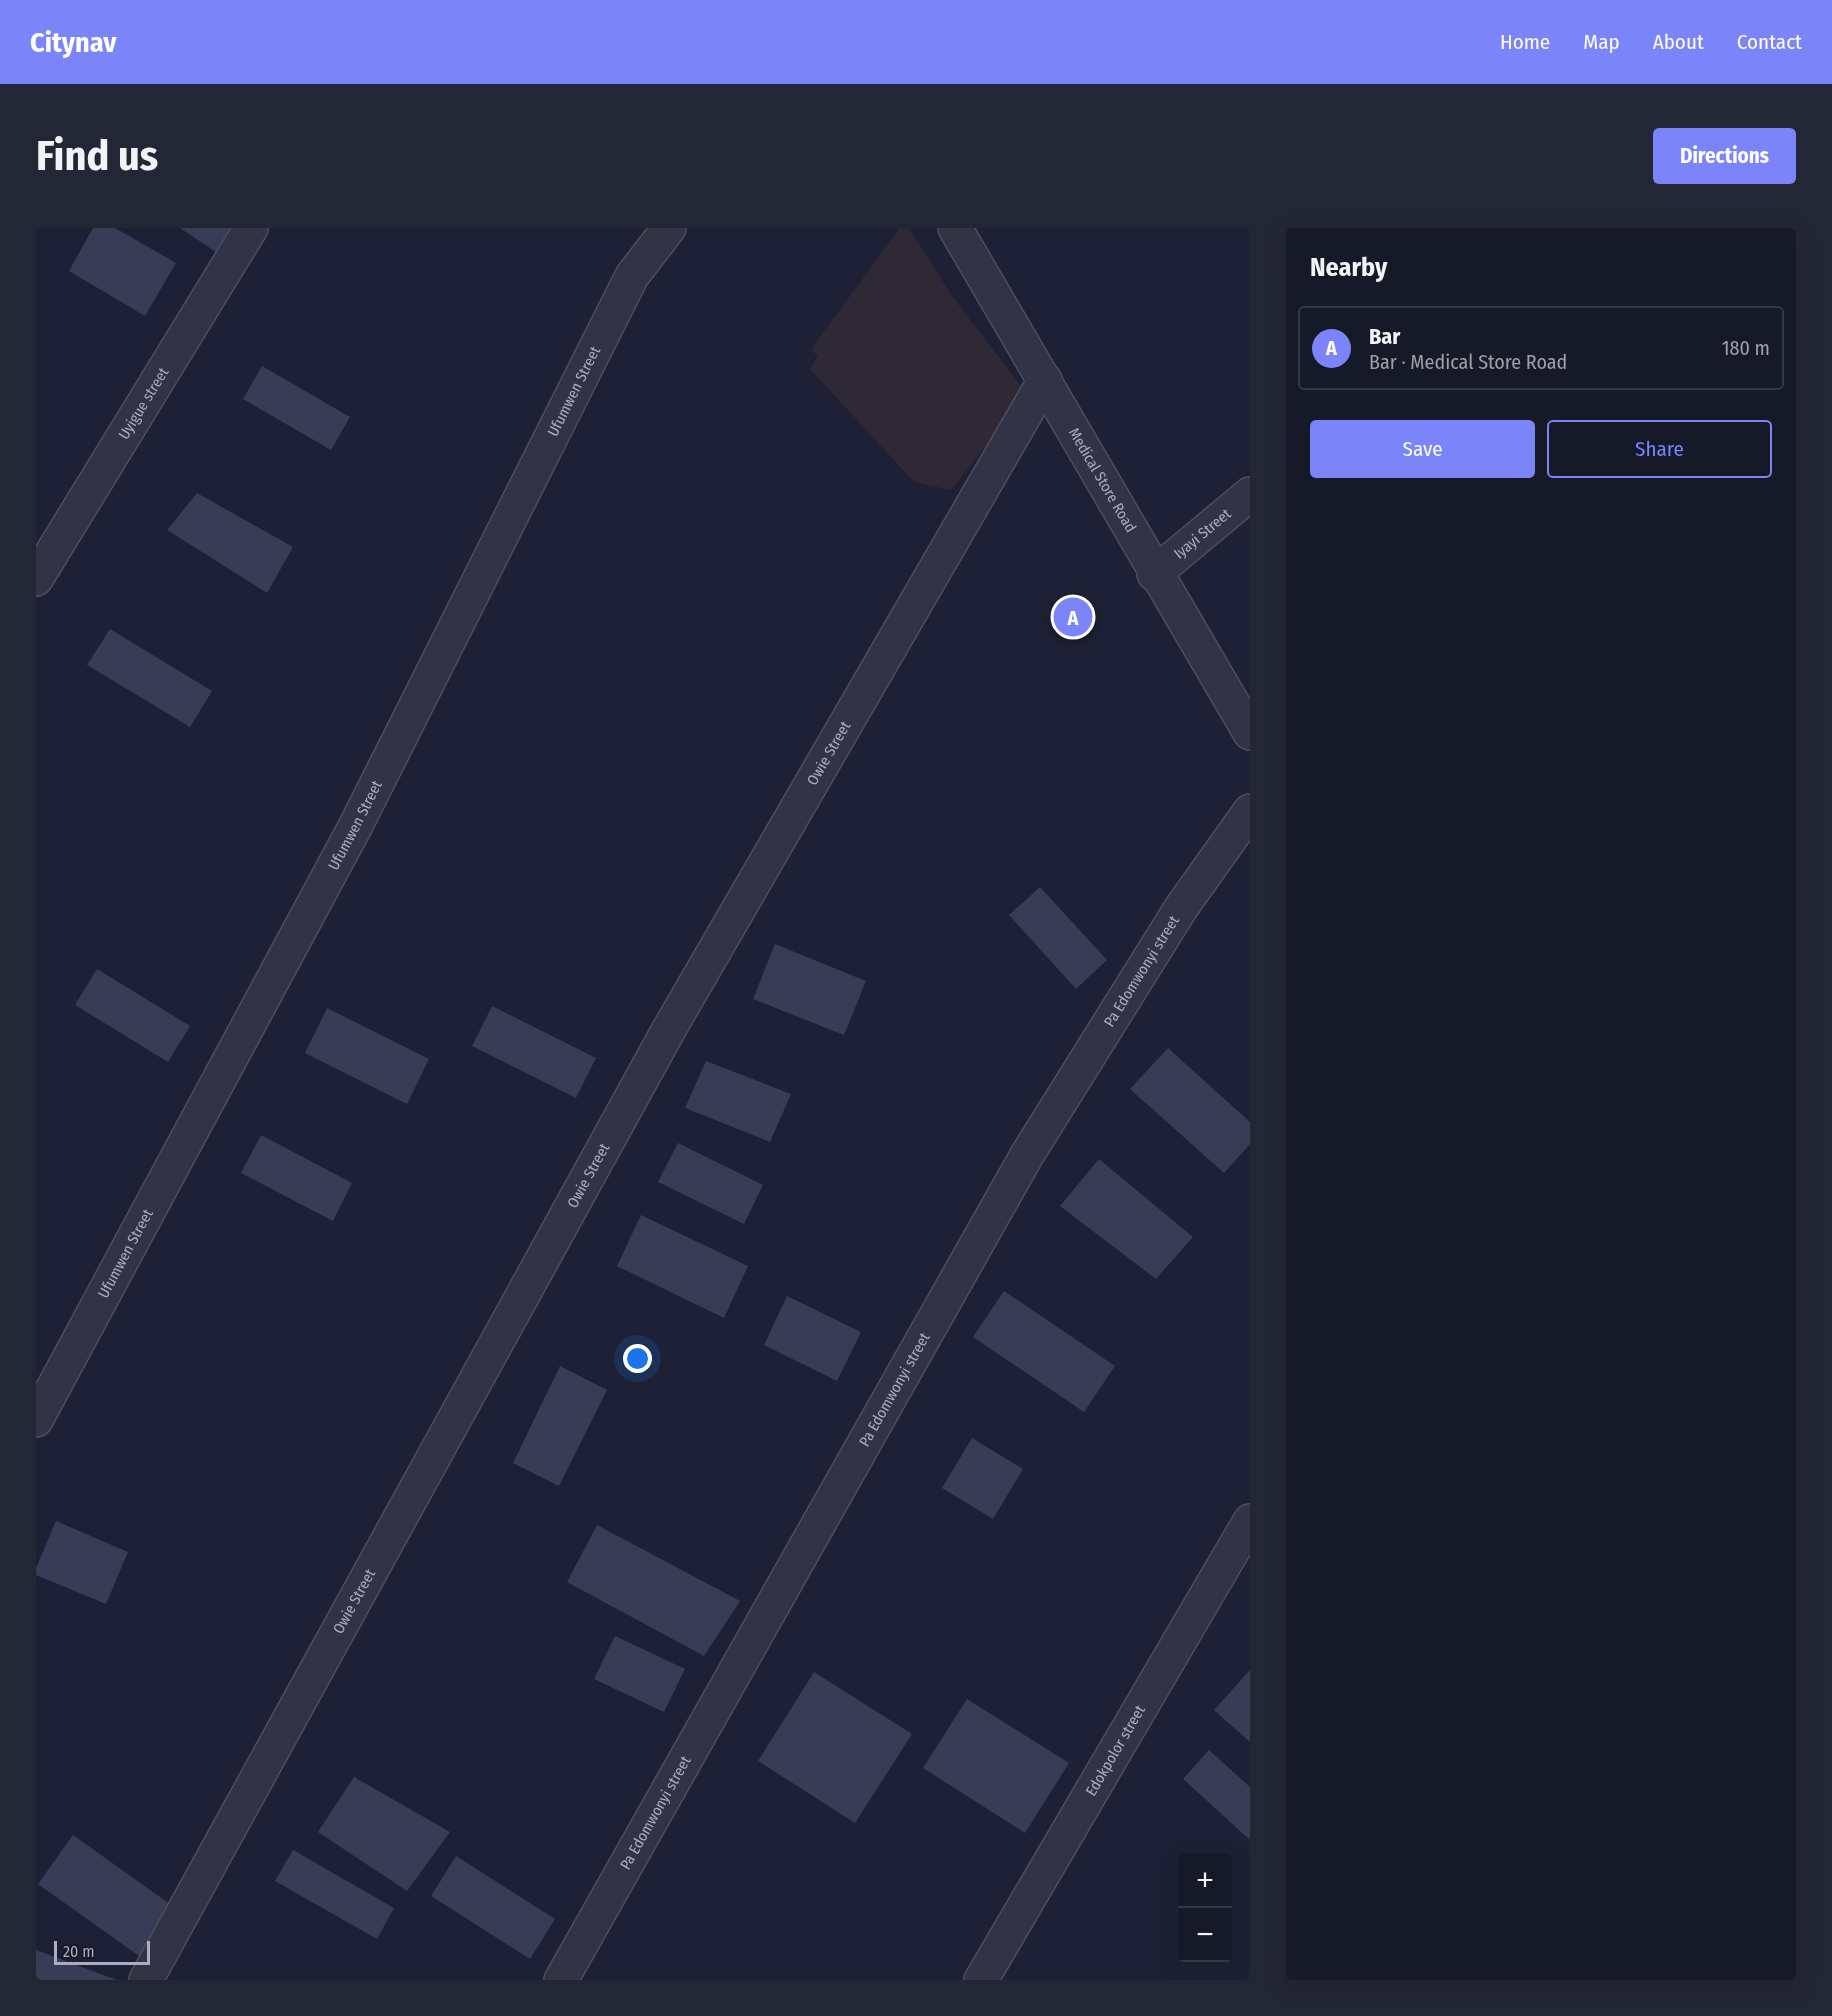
<!DOCTYPE html>
<html lang="en">
<head>
<meta charset="utf-8">
<style>
	:root { --surface:#161928; --page:#232634; --text:#f1f3f6; --muted:#9ea0a8; --line:#353845; --accent:#7b84f8 }
	body { margin:0; font-family:"Fira Sans Condensed",sans-serif; background:var(--page); color:var(--text) }
	.controls { position:absolute; right:18px; bottom:18px; display:grid; overflow:hidden; border-radius:6px; box-shadow:0 6px 24px #0002 }
	.controls button { width:54px; height:54px; display:grid; place-items:center; padding:0; border:0; border-bottom:2px solid var(--line); background:var(--surface); color:var(--text); font:30px sans-serif }
	.scale { position:absolute; left:18px; bottom:15px; width:96px; box-sizing:border-box; padding-left:6px; border:3px solid #abadc3; border-top:0; font-size:16px; line-height:21px; white-space:nowrap; color:#abadc3; -webkit-text-stroke:4px #171929; paint-order:stroke }
	.you { position:absolute; left:602px; top:1131px; width:21px; height:21px; margin:-15px; border:4px solid #fff; border-radius:50%; background:#1a73e8; box-shadow:0 0 0 9px #1a73e833 }
	.badge { display:grid; place-items:center; width:39px; height:39px; border-radius:50%; background:var(--accent); color:#fff; font-size:20px; font-weight:700 }
	.pin { position:absolute; translate:-50% -50%; border:3px solid #fff; box-shadow:0 2px 6px #0006 }
	.list { margin:0; padding:0; list-style:none }
	h2 { display:flex; justify-content:space-between; align-items:center; height:78px; margin:0; padding:0 24px; font-size:26px }
	h2 small { font-size:20px; font-weight:400; color:var(--muted) }
	.list li { display:grid; grid-template-columns:39px 1fr auto; gap:18px; align-items:center; box-sizing:border-box; height:84px; margin:0 12px 12px; padding:0 12px; border:2px solid var(--line); border-radius:6px }
	.list b { display:block; font-size:22px; white-space:nowrap }
	.list p { margin:0; font-size:20px; white-space:nowrap; color:var(--muted) }
	.list em { font-size:20px; font-style:normal; color:var(--muted) }
	.actions { display:flex; gap:12px; padding:18px 24px }
	.actions a { flex:1; padding:14px 0; border:2px solid var(--accent); border-radius:6px; text-align:center; font-size:21px; color:var(--accent) }
	.actions .main { background:var(--accent); color:#fff }
	.map { position:relative; flex:none; width:1214px; height:1752px; overflow:hidden; border-radius:6px }
	header { display:flex; align-items:center; gap:36px; box-sizing:border-box; height:84px; padding:0 30px; background:var(--accent); color:#fff }
	header strong { font-size:28px }
	nav { display:flex; gap:33px; margin-inline-start:auto; font-size:21px }
	.intro { display:flex; align-items:center; justify-content:space-between; box-sizing:border-box; height:144px; padding:0 36px }
	h1 { margin:0; font-size:42px }
	.button { padding:15px 27px; border-radius:6px; background:var(--accent); color:#fff; font-size:21px; font-weight:700 }
	main { display:flex; gap:36px; padding:0 36px }
	aside { flex:1; background:var(--surface); border-radius:6px; box-shadow:0 6px 24px #0002 }
	.map>svg:first-child { display:block }
	.medical { fill:#2f2936 }
	.building { fill:#393c55 }
	.lines { fill:none; stroke-linecap:round; stroke-linejoin:round }
	.minor-casing { stroke:#4c4e61; stroke-width:36 }
	.tertiary-casing { stroke:#4c4e61; stroke-width:36 }
	.minor { stroke:#323445; stroke-width:33 }
	.tertiary { stroke:#323445; stroke-width:33 }
	.labels { text-anchor:middle; dominant-baseline:central; stroke-width:5; stroke-linejoin:round; paint-order:stroke }
	.street-label { font-size:15px; fill:#abadc3; stroke:#171929 }
</style>
</head>
<body>
<header>
<strong>Citynav</strong>
<nav><a>Home</a><a>Map</a><a>About</a><a>Contact</a></nav>
</header>
<div class="intro"><h1>Find us</h1><a class="button">Directions</a></div>
<main>
<div class="map">
<svg width="1214" height="1752" viewBox="0 0 1214 1752">
	<rect width="100%" height="100%" fill="#1e2135"/>
	<!-- medical -->
	<path class="medical" d="M 864,0 L 873,0 L 916,68 L 991,166 L 915,262 L 878,254 L 774,141 L 782,128 L 775,122 L 786,106 Z"/>
	<!-- building -->
	<g class="building">
		<path d="M 57,0 L 79,0 L 140,35 L 109,88 L 33,43 Z"/>
		<path d="M 144,0 L 201,0 L 180,24 Z"/>
		<path d="M 226,138 L 314,189 L 295,222 L 207,171 Z"/>
		<path d="M 161,265 L 257,319 L 231,365 L 131,302 Z"/>
		<path d="M 74,401 L 176,463 L 154,499 L 51,437 Z"/>
		<path d="M 1004,659 L 1071,732 L 1040,761 L 973,687 Z"/>
		<path d="M 739,716 L 830,753 L 808,807 L 717,771 Z"/>
		<path d="M 61,741 L 154,798 L 132,834 L 39,777 Z"/>
		<path d="M 456,778 L 560,830 L 540,870 L 436,818 Z"/>
		<path d="M 291,780 L 393,831 L 371,876 L 269,825 Z"/>
		<path d="M 1132,820 L 1214,894 L 1214,916 L 1188,945 L 1094,861 Z"/>
		<path d="M 670,833 L 755,866 L 734,914 L 649,880 Z"/>
		<path d="M 225,907 L 316,955 L 297,993 L 205,945 Z"/>
		<path d="M 642,915 L 727,957 L 708,996 L 622,954 Z"/>
		<path d="M 1063,931 L 1157,1009 L 1120,1051 L 1024,978 Z"/>
		<path d="M 605,987 L 712,1038 L 688,1090 L 581,1038 Z"/>
		<path d="M 968,1063 L 1079,1138 L 1048,1184 L 937,1109 Z"/>
		<path d="M 751,1068 L 825,1104 L 801,1153 L 728,1117 Z"/>
		<path d="M 524,1138 L 571,1162 L 523,1258 L 477,1235 Z"/>
		<path d="M 936,1210 L 987,1241 L 957,1291 L 906,1260 Z"/>
		<path d="M 20,1293 L 92,1324 L 70,1376 L 0,1347 L 0,1340 Z"/>
		<path d="M 561,1297 L 704,1373 L 668,1428 L 531,1354 Z"/>
		<path d="M 579,1408 L 649,1441 L 628,1484 L 558,1451 Z"/>
		<path d="M 1214,1442 L 1214,1514 L 1178,1482 Z"/>
		<path d="M 778,1444 L 876,1506 L 819,1595 L 722,1533 Z"/>
		<path d="M 931,1471 L 1033,1535 L 989,1605 L 887,1540 Z"/>
		<path d="M 1173,1522 L 1214,1559 L 1214,1612 L 1147,1551 Z"/>
		<path d="M 318,1549 L 414,1604 L 371,1663 L 282,1604 Z"/>
		<path d="M 37,1607 L 138,1679 L 103,1728 L 2,1656 Z"/>
		<path d="M 257,1622 L 358,1680 L 341,1711 L 239,1653 Z"/>
		<path d="M 420,1628 L 519,1691 L 494,1731 L 395,1668 Z"/>
		<path d="M 0,1722 L 81,1752 L 0,1752 Z"/>
	</g>
	<g class="lines">
		<defs>
			<g id="minor">
				<path id="s1" d="M 1118,346 L 1214,266"/>
				<path id="s2" d="M 0,351 L 215,0"/>
				<path id="s3" d="M 0,1192 L 319,599 L 596,48 L 633,0"/>
				<path id="s4" d="M 110,1752 L 632,803 L 1009,152"/>
				<path id="s5" d="M 525,1752 L 991,927 L 1145,680 L 1214,583"/>
				<path id="s6" d="M 945,1752 L 1214,1293"/>
			</g>
			<g id="tertiary">
				<path id="s7" d="M 919,0 L 1214,505"/>
			</g>
		</defs>
		<!-- minor casing -->
		<use href="#minor" class="minor-casing"/>
		<!-- tertiary casing -->
		<use href="#tertiary" class="tertiary-casing"/>
		<!-- minor -->
		<use href="#minor" class="minor"/>
		<!-- tertiary -->
		<use href="#tertiary" class="tertiary"/>
	</g>
	<g class="labels">
		<!-- street labels -->
		<g class="street-label">
			<text stroke="none"><textPath href="#s3" startOffset="1161">Ufumwen Street</textPath></text>
			<text stroke="none"><textPath href="#s2" startOffset="206">Uyigue street</textPath></text>
			<text stroke="none"><textPath href="#s7" startOffset="292">Medical Store Road</textPath></text>
			<text stroke="none"><textPath href="#s1" startOffset="63">Iyayi Street</textPath></text>
			<text stroke="none"><textPath href="#s4" startOffset="1404">Owie Street</textPath></text>
			<text stroke="none"><textPath href="#s3" startOffset="675">Ufumwen Street</textPath></text>
			<text stroke="none"><textPath href="#s5" startOffset="1164">Pa Edomwonyi street</textPath></text>
			<text stroke="none"><textPath href="#s4" startOffset="918">Owie Street</textPath></text>
			<text stroke="none"><textPath href="#s3" startOffset="189">Ufumwen Street</textPath></text>
			<text stroke="none"><textPath href="#s5" startOffset="678">Pa Edomwonyi street</textPath></text>
			<text stroke="none"><textPath href="#s4" startOffset="432">Owie Street</textPath></text>
			<text stroke="none"><textPath href="#s6" startOffset="266">Edokpolor street</textPath></text>
			<text stroke="none"><textPath href="#s5" startOffset="192">Pa Edomwonyi street</textPath></text>
		</g>
	</g>
</svg>
<div class="controls">
<button>+</button>
<button>−</button>
</div>
<div class="scale">20 m</div>
<div class="you"></div>
<div class="pin badge" style="left:1037px;top:389px">A</div>
</div>
<aside>
<h2>Nearby<small></small></h2>
<ul class="list">
<li><span class="badge">A</span><div><b>Bar</b><p>Bar · Medical Store Road</p></div><em>180 m</em></li>
</ul>
<div class="actions"><a class="main">Save</a><a>Share</a></div>
</aside>
</main>
</body>
</html>
